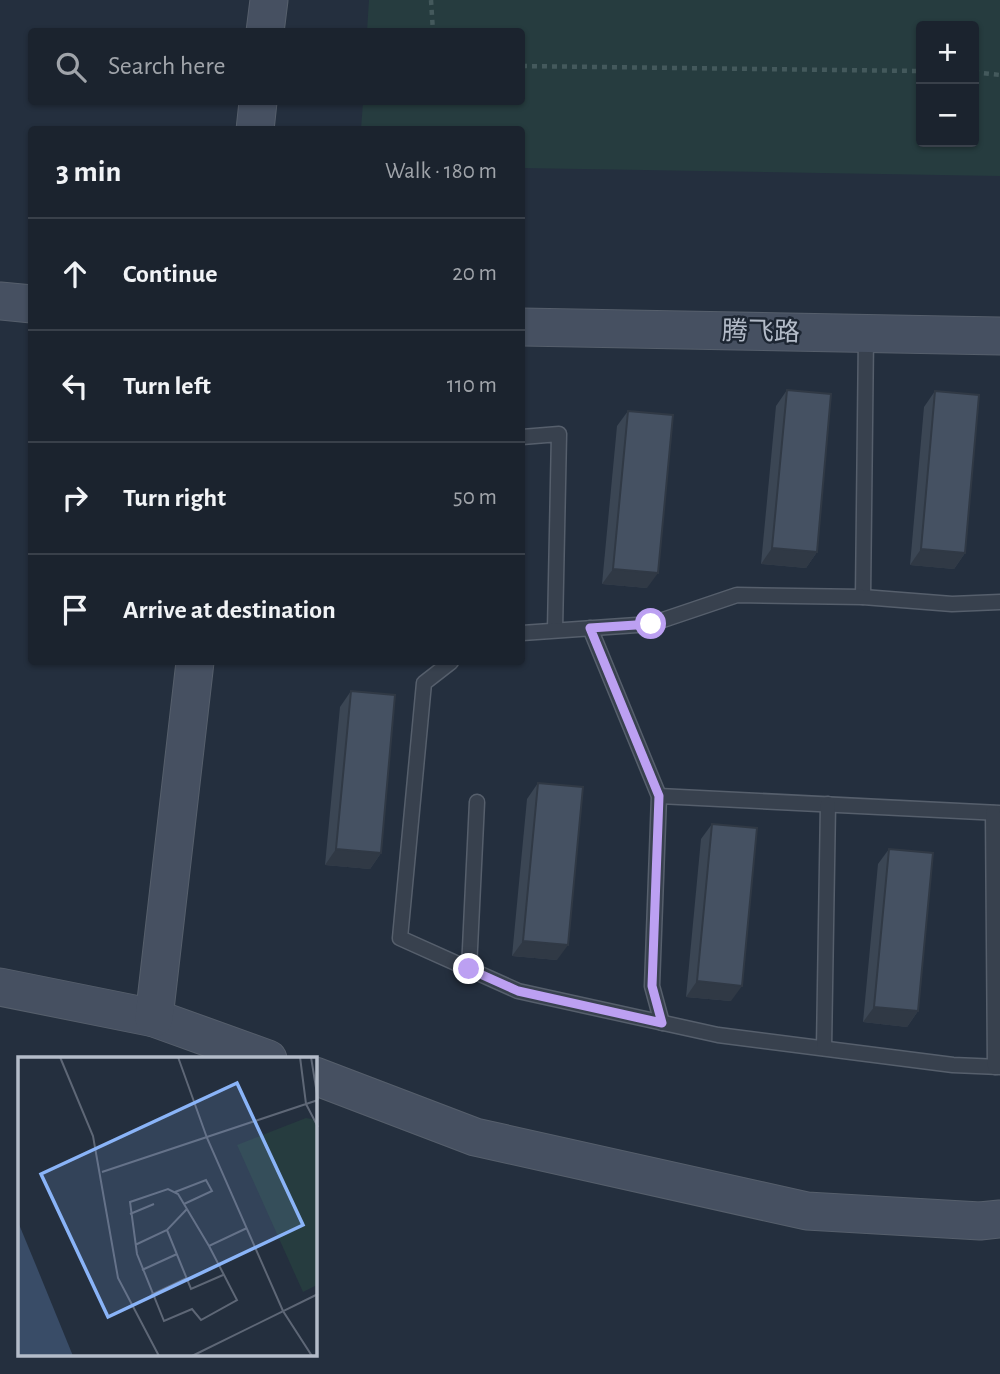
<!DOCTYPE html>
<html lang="en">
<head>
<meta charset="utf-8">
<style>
	:root { --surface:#1b232e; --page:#282f3a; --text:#f1f3f6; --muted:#a0a4aa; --line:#39404a }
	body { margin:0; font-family:"Alegreya Sans","Noto Sans SC",sans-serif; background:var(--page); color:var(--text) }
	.controls { position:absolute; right:21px; top:21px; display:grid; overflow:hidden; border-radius:7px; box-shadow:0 2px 5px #0004 }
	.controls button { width:63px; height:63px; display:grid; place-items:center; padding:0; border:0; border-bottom:2px solid var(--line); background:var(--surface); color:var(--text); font:35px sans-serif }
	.stop { position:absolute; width:21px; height:21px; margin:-16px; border:5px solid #bca0f2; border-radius:50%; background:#fff }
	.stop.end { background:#bca0f2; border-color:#fff; box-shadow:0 2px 7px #0008 }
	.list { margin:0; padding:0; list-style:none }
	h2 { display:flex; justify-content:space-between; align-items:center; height:91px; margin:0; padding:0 28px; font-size:30px }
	h2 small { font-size:23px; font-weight:400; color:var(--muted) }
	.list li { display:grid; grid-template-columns:46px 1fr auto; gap:21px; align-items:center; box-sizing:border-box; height:112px; padding:0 28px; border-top:2px solid var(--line) }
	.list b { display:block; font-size:26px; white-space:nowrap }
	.list em { font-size:23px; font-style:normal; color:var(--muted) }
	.icon { flex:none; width:38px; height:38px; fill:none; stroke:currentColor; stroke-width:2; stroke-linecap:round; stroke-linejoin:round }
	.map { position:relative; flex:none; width:1000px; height:1374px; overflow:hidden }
	.search { position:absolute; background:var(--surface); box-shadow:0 2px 5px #0004; left:28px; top:28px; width:497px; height:77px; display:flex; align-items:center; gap:18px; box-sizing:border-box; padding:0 24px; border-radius:7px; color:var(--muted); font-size:26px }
	.panel { position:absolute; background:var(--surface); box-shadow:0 2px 5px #0004; left:28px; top:126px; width:497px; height:539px; border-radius:7px }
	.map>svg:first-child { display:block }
	.green { fill:#263c3f; fill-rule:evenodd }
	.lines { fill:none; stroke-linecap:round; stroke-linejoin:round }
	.lane-casing { stroke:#565f6c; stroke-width:17 }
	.secondary-casing { stroke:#565f6c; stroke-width:39 }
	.path { stroke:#44595c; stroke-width:4.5; stroke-dasharray:5 5; stroke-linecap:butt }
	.lane { stroke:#38414e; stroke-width:14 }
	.secondary { stroke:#465061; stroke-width:37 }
	.wall { fill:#3b4654 }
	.shaded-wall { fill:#303945 }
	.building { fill:#455162; stroke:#303945; stroke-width:2 }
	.route { stroke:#bca0f2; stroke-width:9 }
	.labels { text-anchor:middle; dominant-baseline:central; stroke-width:5; stroke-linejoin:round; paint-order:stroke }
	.street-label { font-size:26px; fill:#b4bcc9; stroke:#1d2633 }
	.inset-road { fill:none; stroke:#5e6776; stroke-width:2 }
	.view { fill:#8ab4f8; fill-opacity:0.15; stroke:#8ab4f8; stroke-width:3.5 }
	.inset-edge { fill:none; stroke:#b4bcc9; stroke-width:3.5 }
</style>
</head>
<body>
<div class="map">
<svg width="1000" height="1374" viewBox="0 0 1000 1374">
	<rect width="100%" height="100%" fill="#242f3e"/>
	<!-- green -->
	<path class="green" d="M 369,0 L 1000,0 L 1000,176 L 522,168 L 522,130 L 361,129 L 363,102 L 522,102 L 522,32 L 367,31 ZM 921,26 L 974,26 L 974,142 L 921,142 Z"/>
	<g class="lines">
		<defs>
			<g id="lane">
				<path d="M 522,437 L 559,434 L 555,630"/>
				<path d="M 863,597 L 866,335"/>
				<path d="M 590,628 L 659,796 L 652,986 L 662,1023"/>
				<path d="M 522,633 L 651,624 L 737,595 L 863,597 L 952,604 L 1000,602"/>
				<path d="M 451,662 L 424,683 L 400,938 L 518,991 L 718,1035 L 953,1065 L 1000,1067"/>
				<path d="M 659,796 L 1000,813"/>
				<path d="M 993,813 L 995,1067"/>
				<path d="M 469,969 L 477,802"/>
				<path d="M 824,1048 L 828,804"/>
			</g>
			<g id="secondary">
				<path d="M 265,32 L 269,0"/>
				<path d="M 255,130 L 258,102"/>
				<path d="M 0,301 L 32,304"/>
				<path d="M 522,327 L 1000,336"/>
				<path d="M 0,987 L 154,1018 L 268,1059"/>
				<path d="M 154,1018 L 195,662"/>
				<path d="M 315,1076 L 475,1137 L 807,1211 L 980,1221 L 1000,1219"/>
			</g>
		</defs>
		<!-- lane casing -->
		<use href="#lane" class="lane-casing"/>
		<!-- secondary casing -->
		<use href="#secondary" class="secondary-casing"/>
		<!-- path -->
		<g class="path">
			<path d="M 431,0 L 433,32"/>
			<path d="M 522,66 L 921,71"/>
			<path d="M 974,72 L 1000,75"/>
		</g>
		<!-- lane -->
		<use href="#lane" class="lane"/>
		<!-- secondary -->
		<use href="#secondary" class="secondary"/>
	</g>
	<!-- wall -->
	<g class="wall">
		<path d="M 787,390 L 817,552 L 806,568 L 761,564 L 776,406 Z"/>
		<path d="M 935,391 L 965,553 L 954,569 L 910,565 L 924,407 Z"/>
		<path d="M 628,411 L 647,588 L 602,584 L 617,426 Z"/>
		<path d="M 351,691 L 381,853 L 370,869 L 325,865 L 340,707 Z"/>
		<path d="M 538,783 L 557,960 L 512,956 L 527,799 Z"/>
		<path d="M 712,824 L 731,1001 L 686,997 L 701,839 Z"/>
		<path d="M 889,849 L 918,1011 L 907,1027 L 863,1022 L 878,864 Z"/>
	</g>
	<!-- shaded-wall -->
	<g class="shaded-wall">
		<path d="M 772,548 L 817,552 L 806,568 L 761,564 Z"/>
		<path d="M 921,549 L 965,553 L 954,569 L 910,565 Z"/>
		<path d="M 613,569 L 658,573 L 647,588 L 602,584 Z"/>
		<path d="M 336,849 L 381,853 L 370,869 L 325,865 Z"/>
		<path d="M 523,941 L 568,945 L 557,960 L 512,956 Z"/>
		<path d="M 697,981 L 742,986 L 731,1001 L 686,997 Z"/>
		<path d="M 874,1007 L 918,1011 L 907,1027 L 863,1022 Z"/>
	</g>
	<!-- building -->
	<g class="building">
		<path d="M 787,390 L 831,394 L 817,552 L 772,548 Z"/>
		<path d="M 935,391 L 979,395 L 965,553 L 921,549 Z"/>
		<path d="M 628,411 L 673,415 L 658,573 L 613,569 Z"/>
		<path d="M 351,691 L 395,695 L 381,853 L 336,849 Z"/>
		<path d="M 538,783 L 583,787 L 568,945 L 523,941 Z"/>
		<path d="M 712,824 L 757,828 L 742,986 L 697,981 Z"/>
		<path d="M 889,849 L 933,853 L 918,1011 L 874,1007 Z"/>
	</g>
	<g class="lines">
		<!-- route -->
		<path class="route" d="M 469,969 L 518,991 L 662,1023 L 652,986 L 659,796 L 590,628 L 651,624"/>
	</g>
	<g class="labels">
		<!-- street labels -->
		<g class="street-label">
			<text transform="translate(761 332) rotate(1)">腾飞路</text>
		</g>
	</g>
	<!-- overview -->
	<g transform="translate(18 1057)">
		<rect width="299" height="299" fill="#242f3e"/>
		<path d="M 288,61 L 299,63 L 299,228 L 285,235 L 219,88 Z" fill="#263c3f"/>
		<path d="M 0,165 L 17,206 L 55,299 L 0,299 Z" fill="#394c67"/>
		<path class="inset-road" d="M 42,0 L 75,79 L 100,221 L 141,299M 160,0 L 189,81 L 265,254 L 294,299M 282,0 L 288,47 L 300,70M 293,0 L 300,43M 84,115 L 300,43M 157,135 L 188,123 L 194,134 L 166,147M 112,157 L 136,147M 149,173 L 173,232 L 205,218M 117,188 L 149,173 L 169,152M 191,189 L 219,243 L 183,263 L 174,252 L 146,264 L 119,197 L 112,145 L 150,132 L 160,137 L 191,189 L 229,171M 124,213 L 159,197M 133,238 L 169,221M 174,299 L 300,237"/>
		<path class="view" d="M 219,26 L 285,168 L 90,260 L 23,117 Z"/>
		<rect width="299" height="299" class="inset-edge"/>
	</g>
</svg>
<div class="controls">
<button>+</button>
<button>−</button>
</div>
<div class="stop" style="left:651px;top:624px"></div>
<div class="stop end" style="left:469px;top:969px"></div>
<div class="search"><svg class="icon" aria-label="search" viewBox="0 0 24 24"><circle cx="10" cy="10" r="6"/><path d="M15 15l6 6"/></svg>Search here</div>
<section class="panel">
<h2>3 min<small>Walk · 180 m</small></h2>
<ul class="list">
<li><svg class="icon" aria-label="ahead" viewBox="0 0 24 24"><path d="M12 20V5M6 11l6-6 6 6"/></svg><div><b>Continue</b></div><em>20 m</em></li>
<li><svg class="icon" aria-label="left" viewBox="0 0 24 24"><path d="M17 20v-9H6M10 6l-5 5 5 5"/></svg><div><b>Turn left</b></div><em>110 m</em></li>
<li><svg class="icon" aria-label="right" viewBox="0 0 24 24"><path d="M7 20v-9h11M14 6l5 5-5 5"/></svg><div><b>Turn right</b></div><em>50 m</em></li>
<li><svg class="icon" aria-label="arrive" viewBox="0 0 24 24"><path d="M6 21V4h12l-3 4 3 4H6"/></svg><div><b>Arrive at destination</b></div></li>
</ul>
</section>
</div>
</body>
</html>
